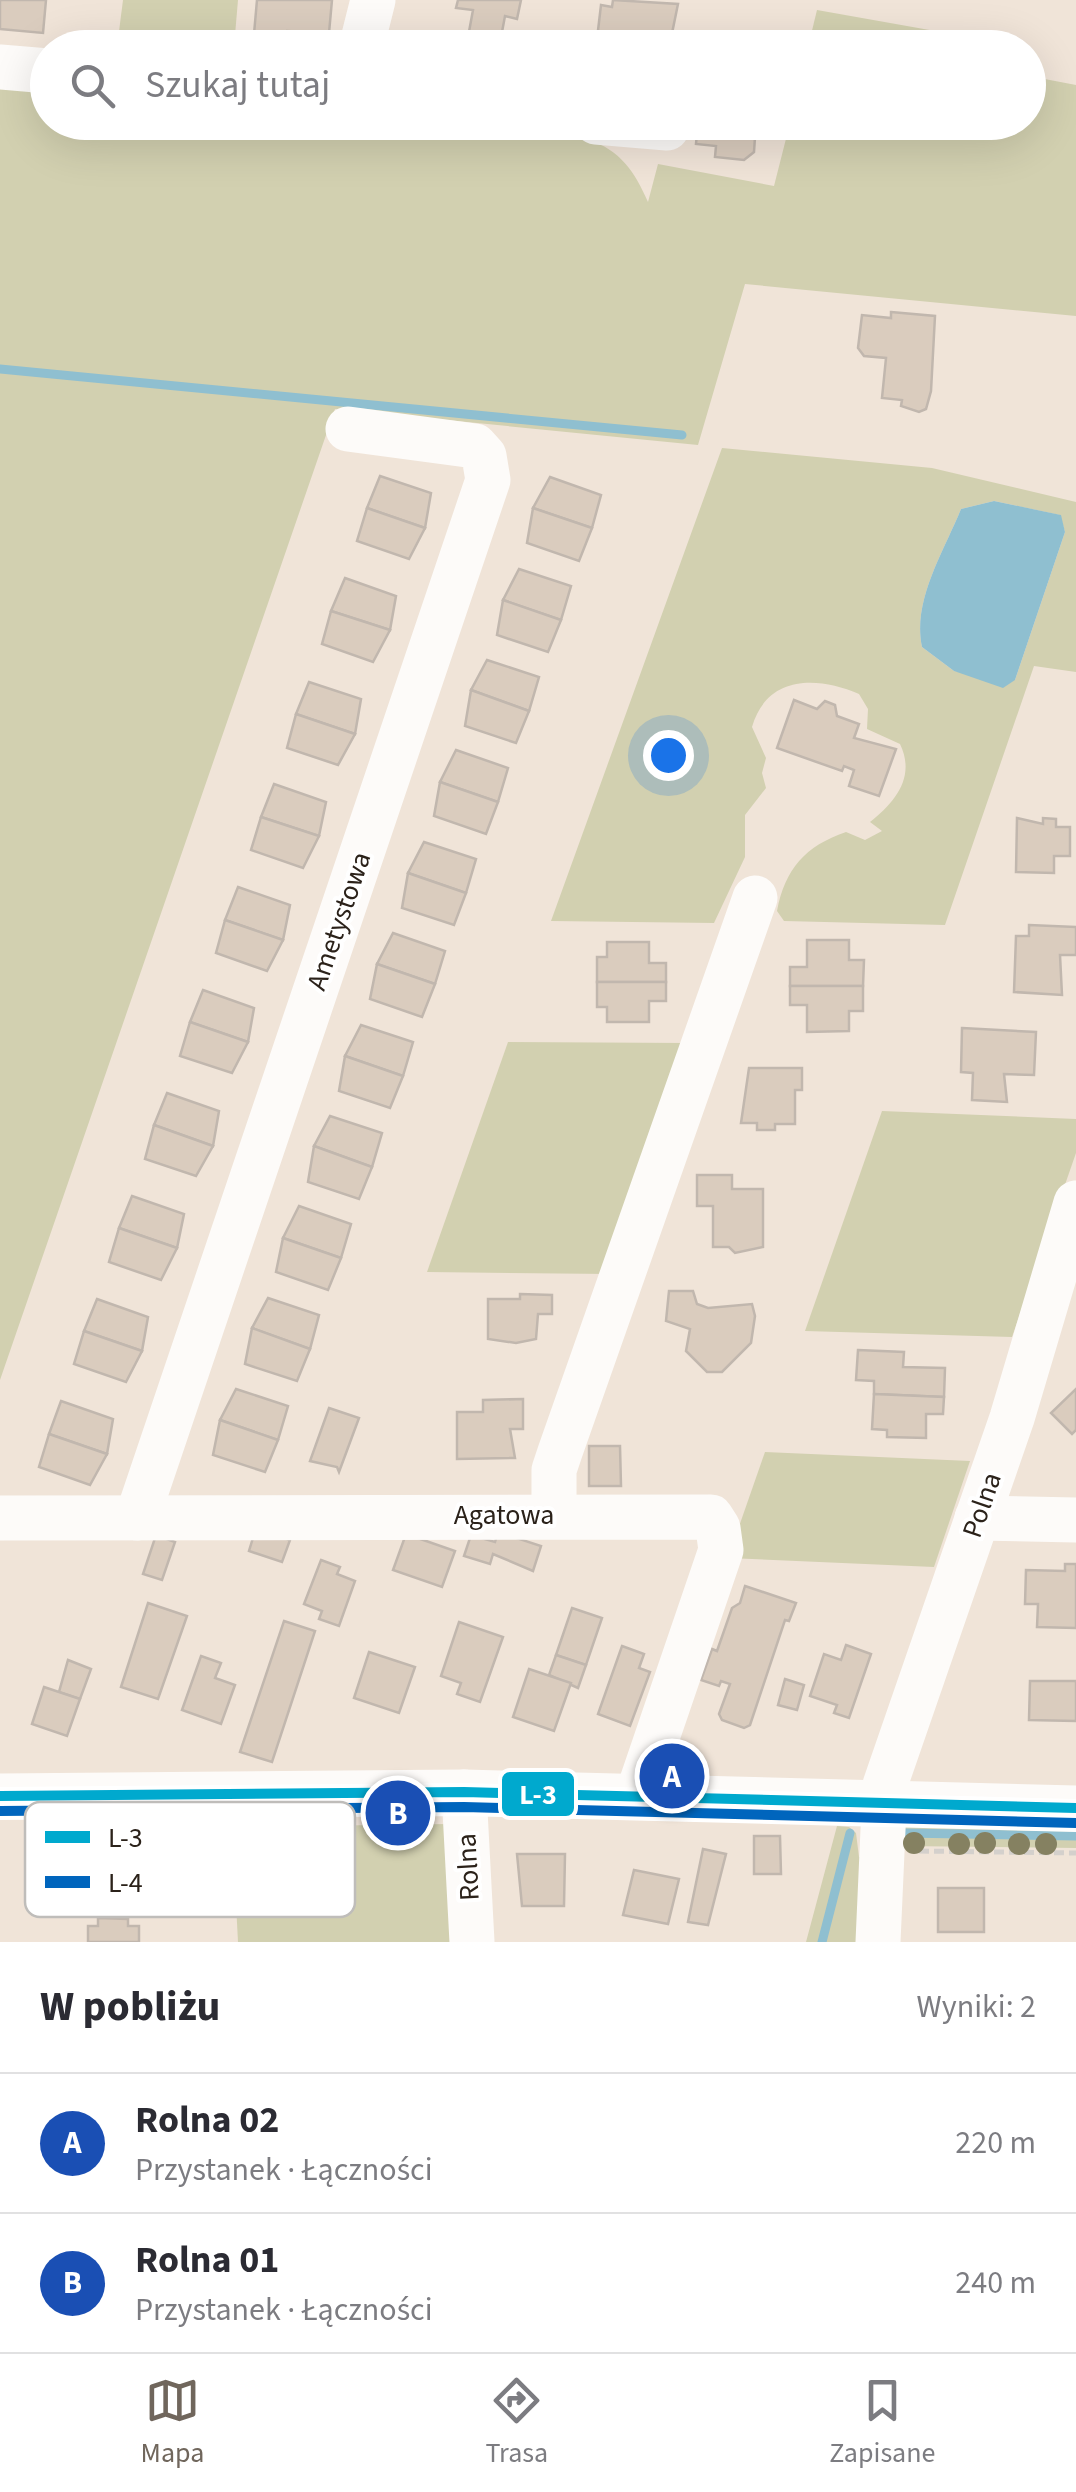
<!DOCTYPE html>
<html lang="pl">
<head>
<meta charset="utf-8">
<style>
	:root { --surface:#fff; --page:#f2f2f3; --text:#2b2b33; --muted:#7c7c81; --line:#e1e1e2; --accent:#70665c }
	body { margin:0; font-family:"Source Sans 3",sans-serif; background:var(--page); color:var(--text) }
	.you { position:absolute; left:668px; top:755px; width:35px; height:35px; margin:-25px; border:8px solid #fff; border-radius:50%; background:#1a73e8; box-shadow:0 0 0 15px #1a73e833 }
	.badge { display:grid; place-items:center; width:65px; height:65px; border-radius:50%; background:var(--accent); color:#fff; font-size:32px; font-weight:700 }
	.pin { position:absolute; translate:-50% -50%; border:5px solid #fff; box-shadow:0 2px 10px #0006 }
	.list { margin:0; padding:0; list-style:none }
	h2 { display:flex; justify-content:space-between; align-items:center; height:130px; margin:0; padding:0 40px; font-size:42px }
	h2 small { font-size:32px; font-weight:400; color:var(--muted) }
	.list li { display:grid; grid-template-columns:65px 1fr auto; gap:30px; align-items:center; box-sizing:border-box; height:140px; padding:0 40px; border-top:2px solid var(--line) }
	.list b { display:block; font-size:38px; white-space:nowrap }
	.list p { margin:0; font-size:32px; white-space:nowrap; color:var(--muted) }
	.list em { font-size:32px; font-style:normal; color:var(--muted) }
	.icon { flex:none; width:55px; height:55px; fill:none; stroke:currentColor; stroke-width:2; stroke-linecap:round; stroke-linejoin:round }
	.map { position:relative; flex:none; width:1076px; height:1942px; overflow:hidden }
	.search { position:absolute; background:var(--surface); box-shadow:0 10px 40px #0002; left:30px; right:30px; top:30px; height:110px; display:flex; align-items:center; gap:25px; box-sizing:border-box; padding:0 35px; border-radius:55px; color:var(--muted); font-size:38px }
	.sheet { height:410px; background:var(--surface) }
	nav { display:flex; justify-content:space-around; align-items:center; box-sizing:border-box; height:140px; border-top:2px solid var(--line); background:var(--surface); font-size:28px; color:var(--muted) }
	nav a { display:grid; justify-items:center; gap:5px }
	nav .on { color:var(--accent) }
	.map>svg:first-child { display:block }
	.green { fill:#d2d0b0; fill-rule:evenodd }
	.water { fill:#8fbfd0 }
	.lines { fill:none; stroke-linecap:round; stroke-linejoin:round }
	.stream { stroke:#8fbfd0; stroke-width:9 }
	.building { fill:#daccbe; stroke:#c1b7ae; stroke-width:2.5 }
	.path { stroke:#d4d0cc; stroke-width:5; stroke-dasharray:10 5; stroke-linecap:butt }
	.minor { stroke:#fdfbf9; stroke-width:45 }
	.bus-1-casing { stroke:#fff; stroke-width:18 }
	.bus-2-casing { stroke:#fff; stroke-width:18 }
	.bus-1 { stroke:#00a9ce; stroke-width:10 }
	.bus-2 { stroke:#0065bd; stroke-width:10 }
	.tree { fill:#858161 }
	.labels { text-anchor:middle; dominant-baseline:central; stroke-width:8; stroke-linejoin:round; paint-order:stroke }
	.street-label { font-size:28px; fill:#2b221a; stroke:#fff }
	.key { fill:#fff; stroke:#bfbdba; stroke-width:2.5 }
	.key-label { font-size:28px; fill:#2b221a }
	.line-badge { stroke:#fff; stroke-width:4 }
	.badge-label { font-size:28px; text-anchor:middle; font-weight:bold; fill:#fff }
</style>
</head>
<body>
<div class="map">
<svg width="1076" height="1942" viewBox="0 0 1076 1942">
	<rect width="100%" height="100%" fill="#f0e4d8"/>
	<!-- green -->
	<g class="green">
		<path d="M 123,0 L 238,0 L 234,47 L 117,47 Z"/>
		<path d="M 817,10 L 952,34 L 949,47 L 808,47 Z"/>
		<path d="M 1029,76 L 1076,85 L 1076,316 L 745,284 L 698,445 L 335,409 L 0,1380 L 0,82 L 47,86 L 48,122 L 413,122 L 589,140 C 620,150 635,172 648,202 L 658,164 L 774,186 L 790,123 L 1028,122 Z"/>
		<path d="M 722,448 L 932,468 L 1076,502 L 1076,672 L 1034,666 L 945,925 L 784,921 L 777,911 C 785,869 805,846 846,832 L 865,840 L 882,831 L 870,822 C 895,802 916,777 900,744 L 867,729 L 868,709 L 859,694 C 817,676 767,675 752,727 L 766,758 L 762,773 L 766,788 L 745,815 L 745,857 L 714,923 L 551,921 ZM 994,501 L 1060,515 L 1065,532 L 1015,680 L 954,671 L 922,647 C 912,601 944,551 961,509 Z"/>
		<path d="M 508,1042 L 689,1043 L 610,1274 L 427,1272 Z"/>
		<path d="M 882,1111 L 1076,1119 L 1076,1153 L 1012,1337 L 805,1331 Z"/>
		<path d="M 765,1452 L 970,1461 L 934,1567 L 728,1558 Z"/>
		<path d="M 901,1823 L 1076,1823 L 1076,1848 L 900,1846 Z"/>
		<path d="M 449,1824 L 458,1942 L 238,1942 L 232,1827 Z"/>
		<path d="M 837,1826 L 849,1827 L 856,1833 L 859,1857 L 868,1859 L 866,1942 L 806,1942 Z"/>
	</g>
	<!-- water -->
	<path class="water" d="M 994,501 L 1061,515 L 1065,532 L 1015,680 L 1003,688 L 954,671 L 922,647 C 912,601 944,551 961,509 Z"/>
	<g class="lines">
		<!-- stream -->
		<g class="stream">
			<path d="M 0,369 L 682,435"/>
			<path d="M 905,1833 L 1076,1836"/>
			<path d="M 822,1942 L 850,1833"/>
		</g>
	</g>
	<!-- building -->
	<g class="building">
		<path d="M 0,0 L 46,0 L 43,33 L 0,29 Z"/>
		<path d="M 257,0 L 332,0 L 329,33 L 287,31 L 286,37 L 254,34 Z"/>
		<path d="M 458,0 L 521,0 L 517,19 L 505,16 L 499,48 L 466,48 L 473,10 L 456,8 Z"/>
		<path d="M 613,0 L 678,4 L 669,48 L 597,39 L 601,5 L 612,7 Z"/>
		<path d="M 698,122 L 756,122 L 754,152 L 744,160 L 715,157 L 716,146 L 696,144 Z"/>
		<path d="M 891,312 L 935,316 L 931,391 L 926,409 L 919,412 L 901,406 L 902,400 L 882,398 L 886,358 L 864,356 L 858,348 L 862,315 L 891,318 Z"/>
		<path d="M 380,476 L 431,493 L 425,528 L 367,508 Z"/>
		<path d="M 550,477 L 601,495 L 592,528 L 533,508 Z"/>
		<path d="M 367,508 L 425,528 L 409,559 L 357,541 Z"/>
		<path d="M 533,508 L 592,528 L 579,561 L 527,543 Z"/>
		<path d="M 519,569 L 571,586 L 561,620 L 503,600 Z"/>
		<path d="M 345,578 L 396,596 L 390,630 L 331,611 Z"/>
		<path d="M 503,600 L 561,620 L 548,652 L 497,635 Z"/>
		<path d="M 331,611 L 390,630 L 373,662 L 322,644 Z"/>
		<path d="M 487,660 L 539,677 L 529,711 L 471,690 Z"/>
		<path d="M 309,682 L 361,699 L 355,734 L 296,714 Z"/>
		<path d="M 471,690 L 529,711 L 516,743 L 465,726 Z"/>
		<path d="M 794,700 L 817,709 L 825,701 L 835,705 L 837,716 L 859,724 L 854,738 L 896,749 L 879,796 L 849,786 L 854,770 L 844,766 L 842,771 L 777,748 Z"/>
		<path d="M 296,714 L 355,734 L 338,765 L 287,748 Z"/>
		<path d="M 456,750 L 508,768 L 498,802 L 440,782 Z"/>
		<path d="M 440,782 L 498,802 L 486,834 L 434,816 Z"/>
		<path d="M 274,784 L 326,802 L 319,836 L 261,817 Z"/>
		<path d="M 261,817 L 319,836 L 303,868 L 251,850 Z"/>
		<path d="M 1017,818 L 1043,824 L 1043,818 L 1056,819 L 1056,827 L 1070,827 L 1070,856 L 1054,856 L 1054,873 L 1016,872 Z"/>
		<path d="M 424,842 L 476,859 L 466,893 L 408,873 Z"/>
		<path d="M 408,873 L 466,893 L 454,925 L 402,908 Z"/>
		<path d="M 238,887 L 290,905 L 283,940 L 225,920 Z"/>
		<path d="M 225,920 L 283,940 L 267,971 L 216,953 Z"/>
		<path d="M 1029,925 L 1076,927 L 1076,955 L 1060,955 L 1062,995 L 1014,992 L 1016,936 L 1029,936 Z"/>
		<path d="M 393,933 L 445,951 L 435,984 L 377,964 Z"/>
		<path d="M 807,940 L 849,940 L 849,960 L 864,960 L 863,986 L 790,986 L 790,967 L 807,967 Z"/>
		<path d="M 607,942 L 649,942 L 649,963 L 666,963 L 666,982 L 597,982 L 597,957 L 607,957 Z"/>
		<path d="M 377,964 L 435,984 L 422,1017 L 370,999 Z"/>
		<path d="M 597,982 L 666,982 L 666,1001 L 649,1001 L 649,1022 L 607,1022 L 607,1007 L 597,1007 Z"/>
		<path d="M 790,986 L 863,986 L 863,1011 L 849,1011 L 849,1031 L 807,1032 L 807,1005 L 790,1005 Z"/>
		<path d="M 203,990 L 254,1008 L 248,1042 L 190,1022 Z"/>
		<path d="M 190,1022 L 248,1042 L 232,1073 L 180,1056 Z"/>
		<path d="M 361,1025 L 413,1042 L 403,1076 L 345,1056 Z"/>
		<path d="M 962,1028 L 1036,1032 L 1034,1075 L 1004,1074 L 1007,1102 L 972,1100 L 973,1073 L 961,1072 Z"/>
		<path d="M 345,1056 L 403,1076 L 390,1108 L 339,1091 Z"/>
		<path d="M 749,1068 L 802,1068 L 802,1090 L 795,1090 L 795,1124 L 775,1124 L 775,1130 L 757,1130 L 757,1123 L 741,1123 Z"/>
		<path d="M 167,1093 L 219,1111 L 213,1146 L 154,1125 Z"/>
		<path d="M 330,1116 L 382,1133 L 372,1167 L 314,1146 Z"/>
		<path d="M 154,1125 L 213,1146 L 196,1176 L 145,1159 Z"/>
		<path d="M 314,1146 L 372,1167 L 359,1199 L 308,1182 Z"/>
		<path d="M 697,1175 L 732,1175 L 732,1189 L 763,1189 L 763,1247 L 735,1253 L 729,1247 L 713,1247 L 713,1206 L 697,1206 Z"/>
		<path d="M 132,1196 L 184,1214 L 177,1248 L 119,1228 Z"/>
		<path d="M 299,1206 L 351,1224 L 341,1258 L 283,1238 Z"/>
		<path d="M 119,1228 L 177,1248 L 161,1280 L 109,1262 Z"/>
		<path d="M 283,1238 L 341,1258 L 328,1290 L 276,1272 Z"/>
		<path d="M 669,1291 L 693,1291 L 697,1304 L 708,1308 L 752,1304 L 755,1316 L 751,1343 L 722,1372 L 707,1372 L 686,1351 L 690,1329 L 666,1321 Z"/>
		<path d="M 520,1294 L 552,1295 L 552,1314 L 538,1314 L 536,1339 L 516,1343 L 488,1339 L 488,1299 L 520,1299 Z"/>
		<path d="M 268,1298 L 319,1315 L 310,1349 L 252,1328 Z"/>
		<path d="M 97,1299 L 148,1317 L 142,1351 L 84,1331 Z"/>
		<path d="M 252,1328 L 310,1349 L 297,1381 L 245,1364 Z"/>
		<path d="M 84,1331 L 142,1351 L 126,1382 L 74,1364 Z"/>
		<path d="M 858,1350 L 904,1352 L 903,1367 L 945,1368 L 944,1397 L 874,1394 L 874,1381 L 856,1380 Z"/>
		<path d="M 236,1389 L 288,1406 L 278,1440 L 220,1420 Z"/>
		<path d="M 1076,1389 L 1076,1430 L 1072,1434 L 1051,1413 Z"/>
		<path d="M 874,1394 L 944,1397 L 943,1414 L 926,1414 L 926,1438 L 887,1437 L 887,1430 L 872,1429 Z"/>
		<path d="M 523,1399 L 523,1429 L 510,1429 L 515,1458 L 457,1459 L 457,1412 L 483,1412 L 483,1400 Z"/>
		<path d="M 61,1401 L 113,1419 L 107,1454 L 49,1434 Z"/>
		<path d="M 329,1408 L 359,1418 L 339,1472 L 337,1467 L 310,1461 Z"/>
		<path d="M 220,1420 L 278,1440 L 265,1472 L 213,1455 Z"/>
		<path d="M 49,1434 L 107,1454 L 90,1485 L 39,1467 Z"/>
		<path d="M 589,1446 L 620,1446 L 621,1486 L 589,1486 Z"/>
		<path d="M 256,1528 L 290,1540 L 282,1562 L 249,1551 Z"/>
		<path d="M 498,1532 L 541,1546 L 533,1571 L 493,1554 L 490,1564 L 464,1556 L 471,1535 L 495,1542 Z"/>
		<path d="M 406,1534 L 455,1551 L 442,1587 L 393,1570 Z"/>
		<path d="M 156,1535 L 175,1542 L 162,1580 L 143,1574 Z"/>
		<path d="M 321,1560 L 340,1567 L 337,1574 L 355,1581 L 339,1626 L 319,1619 L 322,1611 L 304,1604 Z"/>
		<path d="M 1065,1564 L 1076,1564 L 1076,1628 L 1037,1627 L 1038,1604 L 1025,1604 L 1026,1570 L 1065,1571 Z"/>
		<path d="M 745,1586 L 796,1603 L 789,1621 L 785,1620 L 750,1725 L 744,1728 L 722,1720 L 719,1714 L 730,1684 L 721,1681 L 719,1686 L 701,1680 L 712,1649 L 717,1651 L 732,1608 L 740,1603 Z"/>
		<path d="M 148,1603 L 187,1616 L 158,1699 L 121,1687 Z"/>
		<path d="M 572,1608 L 602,1618 L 586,1665 L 556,1655 Z"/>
		<path d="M 284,1621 L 315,1631 L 272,1762 L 240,1752 Z"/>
		<path d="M 459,1622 L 503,1637 L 480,1702 L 457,1694 L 461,1683 L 441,1676 Z"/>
		<path d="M 846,1645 L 871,1654 L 849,1718 L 834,1713 L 837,1705 L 810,1696 L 824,1654 L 841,1660 Z"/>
		<path d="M 622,1646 L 644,1654 L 639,1668 L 650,1672 L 630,1726 L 598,1714 Z"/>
		<path d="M 369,1652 L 415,1667 L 399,1713 L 354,1698 Z"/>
		<path d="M 556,1655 L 586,1665 L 578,1688 L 549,1675 Z"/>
		<path d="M 201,1656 L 221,1663 L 215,1678 L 235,1685 L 221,1724 L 182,1710 Z"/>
		<path d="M 68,1660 L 91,1669 L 80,1699 L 59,1692 Z"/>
		<path d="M 529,1669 L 571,1683 L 554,1731 L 513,1717 Z"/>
		<path d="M 785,1679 L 804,1685 L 797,1710 L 778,1705 Z"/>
		<path d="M 1030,1681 L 1076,1681 L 1076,1721 L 1029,1720 Z"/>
		<path d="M 44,1687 L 80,1699 L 67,1736 L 32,1724 Z"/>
		<path d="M 754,1836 L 780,1836 L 781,1874 L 754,1874 Z"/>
		<path d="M 703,1849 L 726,1854 L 708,1925 L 688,1922 Z"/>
		<path d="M 517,1854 L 565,1854 L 564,1906 L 522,1906 Z"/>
		<path d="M 634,1870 L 679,1879 L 668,1924 L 623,1915 Z"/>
		<rect x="938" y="1888" width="46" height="44"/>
		<path d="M 98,1918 L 128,1919 L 128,1926 L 139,1926 L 139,1942 L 88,1942 L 88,1926 L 98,1926 Z"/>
	</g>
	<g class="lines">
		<!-- path -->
		<path class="path" d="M 919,1851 L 1076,1853"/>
		<!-- minor -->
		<g class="minor">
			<path d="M 361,48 L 373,0"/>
			<path d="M 0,67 L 48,71"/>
			<path d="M 596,122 L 667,128"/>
			<path d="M 554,1515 L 554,1470 L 560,1452 L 755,898"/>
			<path d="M 0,1518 L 711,1517 L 718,1528 L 721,1550 L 637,1796"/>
			<path d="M 137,1518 L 488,480 L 484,456 L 475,446 L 348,429"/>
			<path d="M 977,1518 L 1076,1520"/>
			<path d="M 464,1792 L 472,1942"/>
			<path d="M 0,1796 L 464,1792 L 1076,1808"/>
			<path d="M 878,1942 L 885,1785 L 1012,1418 L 1076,1203"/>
		</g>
		<defs>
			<path id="bus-1" d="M 0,1796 L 464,1792 L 1076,1808"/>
			<path id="bus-2" d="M 0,1811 L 464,1807 L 1076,1823"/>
		</defs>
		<!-- bus-1 casing -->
		<use href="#bus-1" class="bus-1-casing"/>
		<!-- bus-2 casing -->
		<use href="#bus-2" class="bus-2-casing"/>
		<!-- bus-1 -->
		<use href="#bus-1" class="bus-1"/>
		<!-- bus-2 -->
		<use href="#bus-2" class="bus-2"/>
	</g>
	<!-- trees -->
	<g class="tree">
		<circle cx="914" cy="1843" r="11"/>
		<circle cx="985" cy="1843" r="11"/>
		<circle cx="959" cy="1844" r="11"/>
		<circle cx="1019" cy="1844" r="11"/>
		<circle cx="1046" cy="1844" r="11"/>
	</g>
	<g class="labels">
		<!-- street labels -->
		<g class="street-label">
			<text transform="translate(339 921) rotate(-71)">Ametystowa</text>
			<text transform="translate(982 1505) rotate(-71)">Polna</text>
			<text x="504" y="1515">Agatowa</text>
			<text transform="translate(468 1867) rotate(-93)">Rolna</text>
		</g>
	</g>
	<!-- legend -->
	<rect x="25" y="1802" width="330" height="115" rx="15" class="key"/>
	<rect x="45" y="1831" width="45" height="12" fill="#00a9ce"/>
	<rect x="45" y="1876" width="45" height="12" fill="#0065bd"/>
	<g class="key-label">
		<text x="108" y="1847">L-3</text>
		<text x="108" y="1892">L-4</text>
	</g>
	<rect class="line-badge" x="500" y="1770" width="76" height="48" rx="10" fill="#00a9ce"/>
	<g class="badge-label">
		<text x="538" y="1804">L-3</text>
	</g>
</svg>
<div class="you"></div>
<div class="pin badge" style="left:672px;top:1776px;background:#1a4fb4">A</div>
<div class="pin badge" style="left:398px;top:1813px;background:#1a4fb4">B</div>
<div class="search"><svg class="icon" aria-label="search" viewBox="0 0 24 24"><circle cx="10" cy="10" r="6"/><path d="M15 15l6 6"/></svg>Szukaj tutaj</div>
</div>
<section class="sheet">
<h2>W pobliżu<small>Wyniki: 2</small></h2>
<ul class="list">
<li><span class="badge" style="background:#1a4fb4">A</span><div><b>Rolna 02</b><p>Przystanek · Łączności</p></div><em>220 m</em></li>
<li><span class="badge" style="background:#1a4fb4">B</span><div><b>Rolna 01</b><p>Przystanek · Łączności</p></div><em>240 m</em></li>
</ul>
</section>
<nav>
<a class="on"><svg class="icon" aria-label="map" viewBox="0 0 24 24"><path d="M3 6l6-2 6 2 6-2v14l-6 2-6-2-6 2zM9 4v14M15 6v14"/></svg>Mapa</a>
<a><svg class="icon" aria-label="directions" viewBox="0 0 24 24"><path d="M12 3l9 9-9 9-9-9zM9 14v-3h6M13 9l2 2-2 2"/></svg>Trasa</a>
<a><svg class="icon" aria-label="saved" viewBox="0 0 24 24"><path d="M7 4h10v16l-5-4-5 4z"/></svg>Zapisane</a>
</nav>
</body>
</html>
